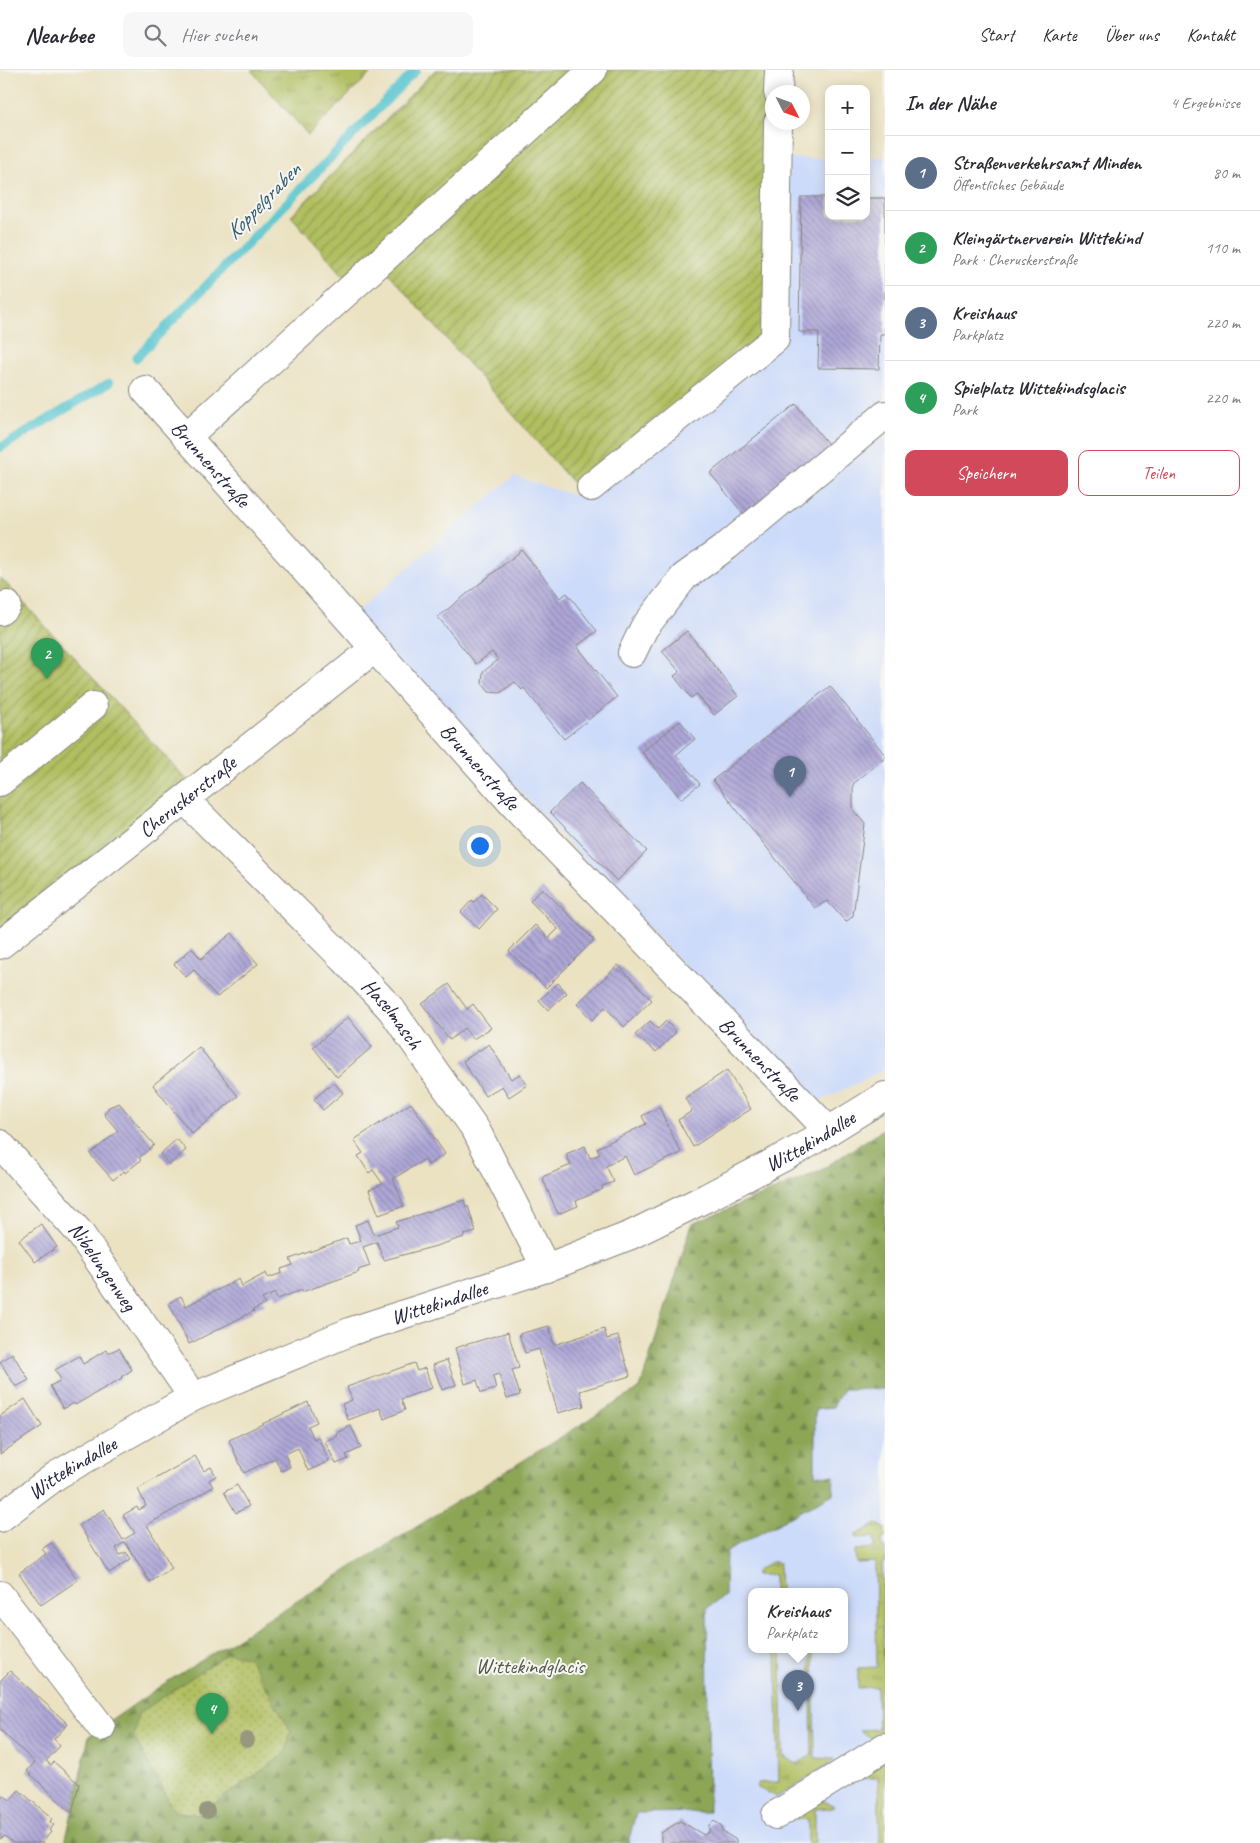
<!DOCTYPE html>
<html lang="de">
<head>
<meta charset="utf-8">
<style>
	:root { --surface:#fff; --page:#f7f7f7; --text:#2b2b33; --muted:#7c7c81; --line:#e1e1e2; --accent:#d1495b }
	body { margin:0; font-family:Caveat,sans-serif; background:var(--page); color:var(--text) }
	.controls { position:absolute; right:15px; top:15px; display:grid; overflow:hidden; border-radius:10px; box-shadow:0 2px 12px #0003 }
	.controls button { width:45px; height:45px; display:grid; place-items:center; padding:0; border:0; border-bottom:1px solid var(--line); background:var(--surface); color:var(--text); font:25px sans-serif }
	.compass { position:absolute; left:765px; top:15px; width:45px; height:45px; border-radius:50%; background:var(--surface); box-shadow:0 2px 12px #0003; rotate:132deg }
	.you { position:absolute; left:479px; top:775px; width:18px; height:18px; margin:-12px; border:4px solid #fff; border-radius:50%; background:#1a73e8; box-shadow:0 0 0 8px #1a73e833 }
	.badge { display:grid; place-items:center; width:32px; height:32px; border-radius:50%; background:var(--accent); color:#fff; font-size:16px; font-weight:700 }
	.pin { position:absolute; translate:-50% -41px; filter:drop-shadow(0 1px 2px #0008) }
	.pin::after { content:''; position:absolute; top:26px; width:18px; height:15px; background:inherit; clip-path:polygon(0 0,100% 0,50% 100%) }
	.popup { position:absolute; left:748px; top:1518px; width:100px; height:65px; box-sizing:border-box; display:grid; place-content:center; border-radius:10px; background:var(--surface); filter:drop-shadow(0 1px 4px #0005); font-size:16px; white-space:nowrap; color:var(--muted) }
	.popup b { font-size:19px; color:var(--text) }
	.popup::after { content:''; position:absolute; left:50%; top:100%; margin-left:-10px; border:10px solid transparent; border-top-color:var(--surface) }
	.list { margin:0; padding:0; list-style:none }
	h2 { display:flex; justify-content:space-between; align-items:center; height:65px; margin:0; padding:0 20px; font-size:21px }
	h2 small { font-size:16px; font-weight:400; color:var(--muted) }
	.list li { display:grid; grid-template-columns:32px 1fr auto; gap:15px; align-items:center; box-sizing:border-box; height:75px; padding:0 20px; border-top:1px solid var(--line) }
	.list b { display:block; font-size:19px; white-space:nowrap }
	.list p { margin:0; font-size:16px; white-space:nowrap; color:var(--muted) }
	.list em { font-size:16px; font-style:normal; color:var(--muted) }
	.actions { display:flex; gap:10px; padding:15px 20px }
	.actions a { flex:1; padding:11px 0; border:1px solid var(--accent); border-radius:10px; text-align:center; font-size:18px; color:var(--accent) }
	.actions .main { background:var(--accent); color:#fff }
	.icon { flex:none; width:28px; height:28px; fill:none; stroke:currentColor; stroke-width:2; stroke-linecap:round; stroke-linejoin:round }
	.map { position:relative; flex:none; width:885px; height:1773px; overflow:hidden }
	header { display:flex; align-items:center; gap:30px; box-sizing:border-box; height:70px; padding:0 25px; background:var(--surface); border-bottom:1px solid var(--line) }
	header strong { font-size:24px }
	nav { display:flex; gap:28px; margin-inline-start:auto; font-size:18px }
	.search { width:350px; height:45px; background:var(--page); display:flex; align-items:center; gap:12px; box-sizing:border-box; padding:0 18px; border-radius:10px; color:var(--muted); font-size:19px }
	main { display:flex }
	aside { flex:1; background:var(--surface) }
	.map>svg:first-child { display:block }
	.built { fill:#cddbfa; fill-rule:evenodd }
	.grass { fill:url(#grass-tufts); stroke:#6a704e }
	.forest { fill:url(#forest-firs); stroke:#576449 }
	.park { fill:url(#park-dots); stroke:#6a704e }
	.garden { fill:url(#garden-furrows); stroke:#6a704e }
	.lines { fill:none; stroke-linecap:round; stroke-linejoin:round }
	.stream { stroke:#57c4ce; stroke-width:9 }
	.building { fill:url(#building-back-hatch) }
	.minor-casing { stroke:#86827e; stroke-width:30 }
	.minor { stroke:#fff; stroke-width:28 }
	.tree { fill:#98977f }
	.labels { text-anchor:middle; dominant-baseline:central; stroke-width:4; stroke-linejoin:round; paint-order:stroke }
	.street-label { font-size:21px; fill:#22223b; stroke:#f6f6f2 }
	.park-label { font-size:21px; fill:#545948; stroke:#f6f6f2 }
	.water-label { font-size:22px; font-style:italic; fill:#355b6e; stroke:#f6f6f2 }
</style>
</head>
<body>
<header>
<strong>Nearbee</strong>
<div class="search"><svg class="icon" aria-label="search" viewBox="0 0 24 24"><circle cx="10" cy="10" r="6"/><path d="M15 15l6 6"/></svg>Hier suchen</div>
<nav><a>Start</a><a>Karte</a><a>Über uns</a><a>Kontakt</a></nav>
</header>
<main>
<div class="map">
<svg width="885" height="1773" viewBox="0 0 885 1773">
	<defs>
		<pattern id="grass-tufts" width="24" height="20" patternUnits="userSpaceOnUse" patternTransform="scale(1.25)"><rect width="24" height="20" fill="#b1bf61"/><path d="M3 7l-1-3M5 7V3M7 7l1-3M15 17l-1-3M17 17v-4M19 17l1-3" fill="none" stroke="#909b51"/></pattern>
		<pattern id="forest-firs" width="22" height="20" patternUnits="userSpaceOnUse" patternTransform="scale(1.25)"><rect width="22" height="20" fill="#8ca657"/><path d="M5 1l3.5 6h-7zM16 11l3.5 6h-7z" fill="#728749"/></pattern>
		<pattern id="park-dots" width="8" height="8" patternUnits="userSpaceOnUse" patternTransform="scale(1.25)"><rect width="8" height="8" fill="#b1bf61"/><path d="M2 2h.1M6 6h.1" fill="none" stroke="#909b51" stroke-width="1.8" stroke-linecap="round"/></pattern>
		<pattern id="garden-furrows" width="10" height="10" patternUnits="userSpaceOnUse" patternTransform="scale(1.25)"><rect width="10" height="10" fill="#b1bf61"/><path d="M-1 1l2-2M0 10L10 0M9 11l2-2" fill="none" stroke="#909b51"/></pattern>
		<pattern id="building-back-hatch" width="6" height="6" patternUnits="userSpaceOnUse" patternTransform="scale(1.25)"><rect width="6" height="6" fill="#aea7d7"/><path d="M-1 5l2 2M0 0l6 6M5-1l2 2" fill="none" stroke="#8d88b0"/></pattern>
	</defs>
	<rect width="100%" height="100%" fill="#f6f6f2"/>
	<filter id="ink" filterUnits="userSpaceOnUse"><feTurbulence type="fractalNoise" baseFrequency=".02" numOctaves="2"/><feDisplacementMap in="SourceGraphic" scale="10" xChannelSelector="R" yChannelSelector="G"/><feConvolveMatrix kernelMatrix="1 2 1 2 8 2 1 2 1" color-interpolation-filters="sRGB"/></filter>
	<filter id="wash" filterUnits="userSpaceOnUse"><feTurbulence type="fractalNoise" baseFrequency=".0096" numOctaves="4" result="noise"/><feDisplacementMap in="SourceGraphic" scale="20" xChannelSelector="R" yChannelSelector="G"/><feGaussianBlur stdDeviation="1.12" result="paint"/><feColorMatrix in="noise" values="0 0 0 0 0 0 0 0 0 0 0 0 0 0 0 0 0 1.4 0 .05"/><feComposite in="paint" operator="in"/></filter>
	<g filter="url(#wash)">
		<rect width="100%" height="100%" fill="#ebe2c2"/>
		<!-- built -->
		<g class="built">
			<path d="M 866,87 L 885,87 L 885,999 L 817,1033 L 628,837 L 354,544 L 514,406 L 588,430 L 784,88 L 829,88 L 829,146 L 866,146 Z"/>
			<path d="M 843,1319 L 885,1319 L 885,1773 L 628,1773 L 636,1743 L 709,1741 L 707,1538 L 725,1526 L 726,1482 L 833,1424 L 815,1405 L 815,1338 ZM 752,1522 L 844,1522 L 844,1580 L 752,1580 Z"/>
		</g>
		<!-- grass -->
		<g class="grass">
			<path d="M 251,0 L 374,0 L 308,65 Z"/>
			<path d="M 877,1454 L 885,1458 L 885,1468 L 882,1469 L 882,1478 L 885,1478 L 885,1492 L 882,1493 L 885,1660 L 873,1669 L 859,1660 L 878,1659 L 877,1617 L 858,1618 L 858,1598 L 877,1597 L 875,1492 L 856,1493 L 855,1480 L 875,1478 L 874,1467 L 856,1468 L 856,1465 Z"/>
			<path d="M 773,1491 L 779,1493 L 780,1522 L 774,1522 L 774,1505 L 756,1505 L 756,1501 Z"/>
			<path d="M 776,1580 L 781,1580 L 783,1686 L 797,1694 L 812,1685 L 810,1580 L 813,1580 L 815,1688 L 834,1689 L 833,1691 L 777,1727 L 758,1718 L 757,1713 L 779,1712 Z"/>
			<path d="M 885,1690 L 885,1773 L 880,1773 L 878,1708 L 860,1708 Z"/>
			<path d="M 820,1730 L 833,1735 L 833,1738 L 815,1739 L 815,1773 L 808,1773 L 808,1749 L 789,1750 Z"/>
		</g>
		<!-- forest -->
		<path class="forest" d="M 885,1058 L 885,1319 L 843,1319 L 833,1337 L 815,1339 L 815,1405 L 834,1406 L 833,1424 L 726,1482 L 725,1526 L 707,1538 L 709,1742 L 636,1743 L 628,1773 L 65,1773 L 89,1666 L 162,1615 L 640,1318 L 692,1154 L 818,1102 Z"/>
		<!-- park -->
		<path class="park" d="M 228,1583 L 249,1588 L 291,1661 L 285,1684 L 198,1745 L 174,1741 L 134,1667 L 138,1644 Z"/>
		<!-- garden -->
		<g class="garden">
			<path d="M 435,0 L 786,0 L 772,22 L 781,274 L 588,430 L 378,191 L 352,215 L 291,146 Z"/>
			<path d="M 0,507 L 187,710 L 0,862 Z"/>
		</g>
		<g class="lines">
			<!-- stream -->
			<g class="stream">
				<path d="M 136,288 L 416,0"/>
				<path d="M 0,378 L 109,313"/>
			</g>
		</g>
		<g id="blocks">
			<!-- building -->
			<g class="building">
				<path d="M 801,127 L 829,127 L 829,146 L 866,146 L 866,128 L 885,128 L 885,264 L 880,264 L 879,299 L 818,298 L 819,262 L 799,262 Z"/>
				<path d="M 796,334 L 831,378 L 745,446 L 710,403 Z"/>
				<path d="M 522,480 L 560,528 L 567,523 L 597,561 L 577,576 L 617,627 L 564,669 L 524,618 L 522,620 L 515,612 L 500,623 L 489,622 L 482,613 L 483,602 L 498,590 L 492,582 L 476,594 L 438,547 Z"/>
				<path d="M 687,561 L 738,626 L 714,645 L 697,624 L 691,628 L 674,606 L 680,602 L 662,581 Z"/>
				<path d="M 830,616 L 885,685 L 885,688 L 853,714 L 853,740 L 865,754 L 853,846 L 846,852 L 827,831 L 815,838 L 713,710 Z"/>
				<path d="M 680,651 L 695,669 L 676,685 L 700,714 L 681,729 L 642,682 Z"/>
				<path d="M 580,713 L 647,781 L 617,811 L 550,742 Z"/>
				<path d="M 542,818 L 594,870 L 546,918 L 509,881 L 535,855 L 549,868 L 558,859 L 530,831 Z"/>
				<path d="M 482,824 L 497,839 L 479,859 L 461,842 L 472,830 L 474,832 Z"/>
				<path d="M 232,863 L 258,894 L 217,927 L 194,900 L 186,907 L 174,894 L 192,878 L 201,889 Z"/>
				<path d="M 618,895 L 652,930 L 624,957 L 605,937 L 592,950 L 577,934 Z"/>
				<path d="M 558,913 L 567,923 L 548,940 L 539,930 Z"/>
				<path d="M 449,914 L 467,939 L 473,934 L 491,958 L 473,969 L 464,958 L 450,970 L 422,934 Z"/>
				<path d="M 348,947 L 372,977 L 337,1007 L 313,977 Z"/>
				<path d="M 650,951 L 658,959 L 666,951 L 676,962 L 656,982 L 635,965 Z"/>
				<path d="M 489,974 L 511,1009 L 520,1004 L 527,1015 L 509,1027 L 502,1016 L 485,1026 L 463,991 Z"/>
				<path d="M 199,977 L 238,1026 L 192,1064 L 153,1015 Z"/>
				<path d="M 727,1000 L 751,1039 L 693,1077 L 678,1050 L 692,1041 L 685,1028 Z"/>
				<path d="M 334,1012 L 343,1023 L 323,1040 L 314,1029 Z"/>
				<path d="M 119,1033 L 154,1075 L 139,1088 L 141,1090 L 125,1103 L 124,1101 L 113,1110 L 90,1084 L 118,1061 L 104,1044 L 109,1037 Z"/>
				<path d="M 411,1033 L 445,1084 L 428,1095 L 425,1089 L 393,1109 L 404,1136 L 379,1145 L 369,1120 L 383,1114 L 373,1100 L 369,1103 L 358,1086 L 363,1083 L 354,1070 Z"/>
				<path d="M 659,1037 L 681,1083 L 634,1105 L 625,1086 L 606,1096 L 614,1112 L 602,1116 L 603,1119 L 576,1131 L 578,1136 L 558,1144 L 542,1107 L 571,1095 L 566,1084 L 585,1076 L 590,1088 L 600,1084 L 597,1078 L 646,1054 L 642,1046 Z"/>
				<path d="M 177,1069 L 186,1080 L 169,1095 L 160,1084 Z"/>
				<path d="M 464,1130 L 466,1137 L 468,1136 L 476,1162 L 464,1165 L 464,1167 L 436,1176 L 384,1190 L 377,1172 L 363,1177 L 370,1196 L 358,1200 L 359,1202 L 302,1222 L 302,1220 L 277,1229 L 275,1223 L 262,1229 L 265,1234 L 253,1240 L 254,1241 L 189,1274 L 169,1233 L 181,1226 L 186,1236 L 239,1209 L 242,1216 L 266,1203 L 268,1208 L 282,1203 L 281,1199 L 293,1195 L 290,1189 L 347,1168 L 349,1174 L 361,1171 L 355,1155 L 368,1150 L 374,1165 L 398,1157 L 396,1152 Z"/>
				<path d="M 41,1154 L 57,1177 L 35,1192 L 19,1170 Z"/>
				<path d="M 549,1256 L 554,1275 L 604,1259 L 607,1269 L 618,1266 L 630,1306 L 580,1321 L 584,1336 L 558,1343 L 539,1279 L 525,1283 L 519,1264 Z"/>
				<path d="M 508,1262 L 519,1298 L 512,1300 L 520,1325 L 507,1329 L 499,1304 L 493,1306 L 496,1319 L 481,1323 L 477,1310 L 465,1314 L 455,1278 Z"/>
				<path d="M 119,1278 L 132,1300 L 121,1307 L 122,1308 L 75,1335 L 74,1333 L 63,1339 L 50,1316 L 61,1310 L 55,1300 L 79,1286 L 83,1294 L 106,1280 L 108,1283 Z"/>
				<path d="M 12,1283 L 29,1310 L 16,1317 L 0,1292 Z"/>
				<path d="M 447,1290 L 456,1315 L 442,1320 L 433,1295 Z"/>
				<path d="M 414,1293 L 417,1301 L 425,1298 L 432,1318 L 401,1329 L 405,1340 L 384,1349 L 380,1338 L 348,1350 L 342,1334 L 352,1330 L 347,1317 Z"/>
				<path d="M 25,1329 L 42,1356 L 0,1384 L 0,1346 Z"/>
				<path d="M 308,1332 L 317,1352 L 308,1356 L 314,1369 L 318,1367 L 329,1391 L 308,1401 L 298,1378 L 285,1384 L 290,1397 L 281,1401 L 275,1388 L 244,1403 L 229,1370 Z"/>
				<path d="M 351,1356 L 361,1378 L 346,1385 L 348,1389 L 336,1394 L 325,1371 L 337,1366 L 336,1363 Z"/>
				<path d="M 195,1386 L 204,1401 L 211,1397 L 216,1406 L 209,1410 L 213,1417 L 147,1455 L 172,1498 L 150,1512 L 125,1472 L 116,1478 L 120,1485 L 126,1482 L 131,1489 L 109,1503 L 79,1455 L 104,1439 L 123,1470 L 135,1463 L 123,1445 L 137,1437 L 139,1440 L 146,1436 L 138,1419 Z"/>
				<path d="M 237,1415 L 249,1436 L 236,1443 L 224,1422 Z"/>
				<path d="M 51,1473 L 78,1510 L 41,1535 L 19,1503 L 46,1484 L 42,1479 Z"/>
				<path d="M 10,1601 L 68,1654 L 54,1669 L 60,1676 L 46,1691 L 51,1695 L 54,1692 L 79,1714 L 72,1743 L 27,1701 L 35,1692 L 0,1660 L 0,1611 Z"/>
				<path d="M 19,1720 L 52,1748 L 50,1752 L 54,1755 L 49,1760 L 51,1762 L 42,1773 L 13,1773 L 5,1766 L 0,1769 L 0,1729 L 3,1725 L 10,1730 Z"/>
				<path d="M 680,1751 L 704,1765 L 709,1762 L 709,1755 L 714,1751 L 722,1756 L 722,1761 L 736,1770 L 736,1773 L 664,1773 L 661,1772 L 661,1763 Z"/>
			</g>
		</g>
	</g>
	<g filter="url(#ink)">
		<use href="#blocks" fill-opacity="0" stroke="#86827e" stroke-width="1"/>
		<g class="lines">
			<defs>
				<g id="minor">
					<path d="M 778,22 L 779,0"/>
					<path id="s1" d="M 145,320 L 513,734 L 829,1061"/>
					<path d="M 186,367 L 593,0"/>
					<path d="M 591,417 L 775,269 L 778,52"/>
					<path d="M 0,541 L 7,535"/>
					<path d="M 632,583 L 644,558 L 684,507 L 727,476 L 885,345"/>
					<path d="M 0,712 L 93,636"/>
					<path id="s2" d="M 185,730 L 344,889 L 391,939 L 476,1060 L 546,1198"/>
					<path id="s3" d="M 0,875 L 374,579"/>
					<path id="s4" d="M 0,1074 L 79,1162 L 193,1327"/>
					<path id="s5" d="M 0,1448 L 57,1405 L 193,1327 L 352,1261 L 546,1198 L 631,1165 L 706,1128 L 801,1078 L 885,1026"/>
					<path d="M 0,1525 L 101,1657"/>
					<path d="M 776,1745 L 885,1677"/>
				</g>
			</defs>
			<!-- minor casing -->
			<use href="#minor" class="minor-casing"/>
			<!-- minor -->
			<use href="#minor" class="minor"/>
		</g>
		<!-- trees -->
		<g class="tree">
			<circle cx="247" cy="1670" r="8"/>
			<circle cx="207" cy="1741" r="8"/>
		</g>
	</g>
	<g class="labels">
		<!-- street labels -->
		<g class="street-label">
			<text stroke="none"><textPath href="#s1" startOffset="99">Brunnenstraße</textPath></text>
			<text stroke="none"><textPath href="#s1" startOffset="504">Brunnenstraße</textPath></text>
			<text stroke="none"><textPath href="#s3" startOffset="239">Cheruskerstraße</textPath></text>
			<text stroke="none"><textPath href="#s2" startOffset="298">Haselmasch</textPath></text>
			<text stroke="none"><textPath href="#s1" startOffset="909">Brunnenstraße</textPath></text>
			<text stroke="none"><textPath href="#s5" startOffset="898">Wittekindallee</textPath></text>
			<text stroke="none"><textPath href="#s4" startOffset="160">Nibelungenweg</textPath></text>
			<text stroke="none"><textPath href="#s5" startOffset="492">Wittekindallee</textPath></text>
			<text stroke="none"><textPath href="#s5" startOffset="88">Wittekindallee</textPath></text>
		</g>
		<!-- park labels -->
		<g class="park-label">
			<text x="530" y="1596">Wittekindglacis</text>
		</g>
		<!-- water labels -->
		<g class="water-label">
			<text transform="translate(263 131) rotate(-46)">Koppelgraben</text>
		</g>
	</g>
</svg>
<div class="controls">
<button>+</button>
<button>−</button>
<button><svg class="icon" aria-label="layers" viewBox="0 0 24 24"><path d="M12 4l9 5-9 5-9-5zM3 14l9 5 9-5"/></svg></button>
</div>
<svg class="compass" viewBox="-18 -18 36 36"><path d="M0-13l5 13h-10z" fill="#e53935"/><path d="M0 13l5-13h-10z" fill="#7c7c81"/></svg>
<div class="you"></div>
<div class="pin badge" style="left:790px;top:727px;background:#5c6f8a">1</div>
<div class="pin badge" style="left:47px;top:609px;background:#2e9e5b">2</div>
<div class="pin badge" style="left:798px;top:1641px;background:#5c6f8a">3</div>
<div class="popup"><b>Kreishaus</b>Parkplatz</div>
<div class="pin badge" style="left:212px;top:1664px;background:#2e9e5b">4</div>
</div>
<aside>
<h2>In der Nähe<small>4 Ergebnisse</small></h2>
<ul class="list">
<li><span class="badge" style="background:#5c6f8a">1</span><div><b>Straßenverkehrsamt Minden</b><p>Öffentliches Gebäude</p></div><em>80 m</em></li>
<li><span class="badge" style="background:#2e9e5b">2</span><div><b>Kleingärtnerverein Wittekind</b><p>Park · Cheruskerstraße</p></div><em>110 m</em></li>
<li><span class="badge" style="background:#5c6f8a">3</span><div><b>Kreishaus</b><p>Parkplatz</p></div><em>220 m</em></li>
<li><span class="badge" style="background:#2e9e5b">4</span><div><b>Spielplatz Wittekindsglacis</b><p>Park</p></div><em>220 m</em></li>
</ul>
<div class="actions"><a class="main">Speichern</a><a>Teilen</a></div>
</aside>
</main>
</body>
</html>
